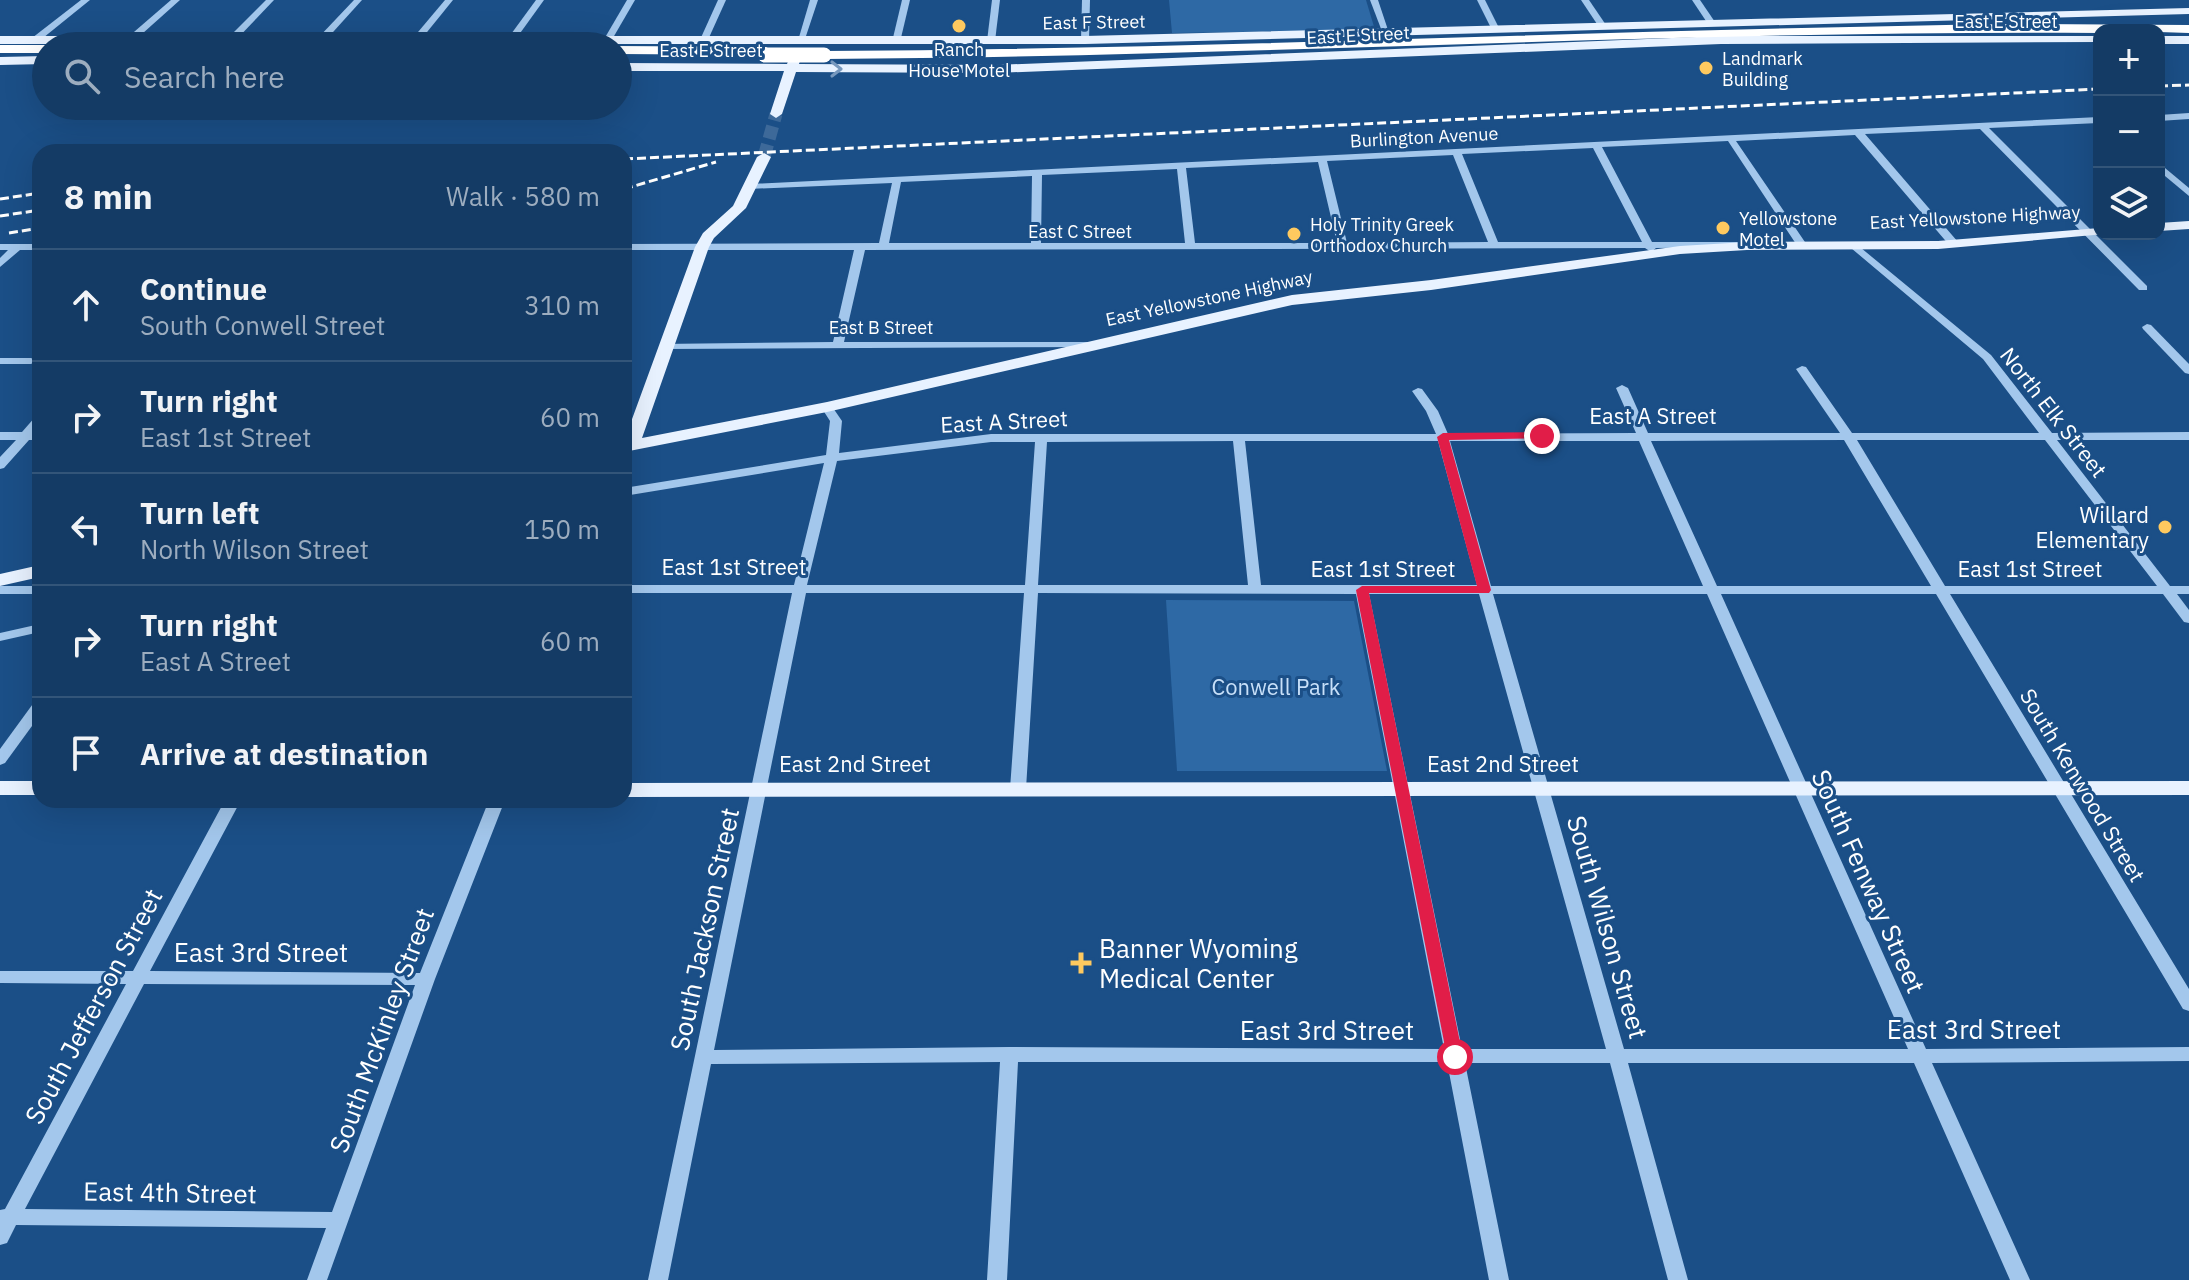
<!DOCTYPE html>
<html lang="en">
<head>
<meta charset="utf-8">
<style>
	:root { --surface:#143b65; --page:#1d426b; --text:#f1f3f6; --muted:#9dadbf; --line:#335579 }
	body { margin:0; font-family:"IBM Plex Sans",sans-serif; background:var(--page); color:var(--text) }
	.controls { position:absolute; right:24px; top:24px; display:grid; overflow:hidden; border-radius:16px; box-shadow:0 8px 32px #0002 }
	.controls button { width:72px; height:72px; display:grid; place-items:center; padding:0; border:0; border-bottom:2px solid var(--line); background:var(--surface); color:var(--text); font:40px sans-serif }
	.stop { position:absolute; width:24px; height:24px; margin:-18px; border:6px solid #e11d48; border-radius:50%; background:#fff }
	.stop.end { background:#e11d48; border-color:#fff; box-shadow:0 2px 8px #0008 }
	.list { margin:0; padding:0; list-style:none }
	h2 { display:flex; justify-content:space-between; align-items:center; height:104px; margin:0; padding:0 32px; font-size:34px }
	h2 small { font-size:26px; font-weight:400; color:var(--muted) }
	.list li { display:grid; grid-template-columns:52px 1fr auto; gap:24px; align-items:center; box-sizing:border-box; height:112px; padding:0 32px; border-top:2px solid var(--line) }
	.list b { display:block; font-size:30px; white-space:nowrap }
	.list p { margin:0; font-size:26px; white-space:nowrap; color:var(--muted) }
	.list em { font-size:26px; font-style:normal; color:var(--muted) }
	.icon { flex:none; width:44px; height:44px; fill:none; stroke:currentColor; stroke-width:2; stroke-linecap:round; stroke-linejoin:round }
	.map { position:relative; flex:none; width:2189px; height:1280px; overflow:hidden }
	.search { position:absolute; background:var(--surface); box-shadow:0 8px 32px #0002; left:32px; top:32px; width:600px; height:88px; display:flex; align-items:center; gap:20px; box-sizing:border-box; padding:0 28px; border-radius:44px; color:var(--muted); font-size:30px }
	.panel { position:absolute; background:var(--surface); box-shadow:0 8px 32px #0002; left:32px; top:144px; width:600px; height:664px; border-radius:24px }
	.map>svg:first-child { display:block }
	.green { fill:#2e69a5 }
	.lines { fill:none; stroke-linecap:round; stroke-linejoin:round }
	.major-tunnel { stroke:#3d6999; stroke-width:13; stroke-dasharray:13 6; stroke-linecap:butt }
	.minor { fill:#a3c7ec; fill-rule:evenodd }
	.major { fill:#e8f2ff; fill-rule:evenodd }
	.highway { fill:#fff; fill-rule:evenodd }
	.rail { stroke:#fff; stroke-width:3; stroke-dasharray:9 4; stroke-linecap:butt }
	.highway-bridge { stroke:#fff; stroke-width:15 }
	.oneway { stroke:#7798bd }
	.route { fill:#e11d48 }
	.poi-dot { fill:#fec95f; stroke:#1b4f87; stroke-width:3 }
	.labels { text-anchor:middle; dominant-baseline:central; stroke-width:6; stroke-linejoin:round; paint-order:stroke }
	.far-street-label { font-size:18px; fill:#fff; stroke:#1b4f87 }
	.far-poi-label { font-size:18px; fill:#fff; stroke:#1b4f87; text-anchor:start }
	.street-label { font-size:22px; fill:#fff; stroke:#1b4f87 }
	.poi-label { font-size:22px; fill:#fff; stroke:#1b4f87; text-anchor:end }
	.park-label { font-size:22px; fill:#c8e0f9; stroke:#1b4f87 }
	.near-street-label { font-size:26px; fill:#fff; stroke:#1b4f87 }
	.near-poi-label { font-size:26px; fill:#fff; stroke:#1b4f87; text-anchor:start }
</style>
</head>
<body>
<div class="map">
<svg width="2189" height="1280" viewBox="0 0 2189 1280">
	<rect width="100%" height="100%" fill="#1b4f87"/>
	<!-- green -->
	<g class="green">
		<path d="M 1169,0 L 1366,0 L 1375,30 L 1172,33 Z"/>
		<path d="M 1166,600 L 1354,601 L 1387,771 L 1177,771 Z"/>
	</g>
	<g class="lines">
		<!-- major-tunnel -->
		<path class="major-tunnel" d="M 764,157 L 776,114"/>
		<!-- minor -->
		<g class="minor">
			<path d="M 81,0 L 90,0 L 38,42 L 32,42 L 32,38 Z"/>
			<path d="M 171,0 L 180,0 L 133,42 L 127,42 L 127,38 Z"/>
			<path d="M 266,0 L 274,0 L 233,43 L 227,43 L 227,39 Z"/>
			<path d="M 354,0 L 362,0 L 324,42 L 318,42 L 318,38 Z"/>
			<path d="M 445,0 L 453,0 L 419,42 L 413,42 L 413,38 Z"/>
			<path d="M 536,0 L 544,0 L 513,43 L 507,43 L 506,41 Z"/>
			<path d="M 627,0 L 635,0 L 610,43 L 604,43 L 603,41 Z"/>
			<path d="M 718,0 L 726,0 L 707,42 L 700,44 L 699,42 Z"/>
			<path d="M 810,0 L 818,0 L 804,42 L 797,44 Z"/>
			<path d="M 902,0 L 910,0 L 900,42 L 896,44 L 892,42 Z"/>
			<path d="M 992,0 L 1000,0 L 995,41 L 991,43 L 987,41 Z"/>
			<path d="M 1082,0 L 1090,0 L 1089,40 L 1085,42 L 1081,40 Z"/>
			<path d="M 1370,0 L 1378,0 L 1390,36 L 1383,34 Z"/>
			<path d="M 1477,0 L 1485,0 L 1500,30 L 1499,32 L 1492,30 Z"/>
			<path d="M 1581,0 L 1589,0 L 1606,25 L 1605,27 L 1599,27 Z"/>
			<path d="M 1692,0 L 1700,0 L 1715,22 L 1714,24 L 1708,24 Z"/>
			<path d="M 2189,113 L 2189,119 L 2159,121 L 2159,115 Z"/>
			<path d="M 2099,117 L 2099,123 L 1989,128 L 2147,286 L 2147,290 L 2139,290 L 1980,129 L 1865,134 L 1958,242 L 1959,244 L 1954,247 L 1950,246 L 1855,135 L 1736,141 L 1807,245 L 1802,248 L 1798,247 L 1728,141 L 1602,147 L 1652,242 L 1739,242 L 1743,243 L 1743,247 L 1656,248 L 1651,252 L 1645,248 L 865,250 L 844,342 L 1100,342 L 1102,344 L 1096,347 L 664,349 L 660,348 L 660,344 L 833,342 L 854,250 L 624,250 L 624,244 L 879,243 L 892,183 L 748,189 L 748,185 L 751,184 ZM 1593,148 L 1642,242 L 1498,242 L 1462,154 ZM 1453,155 L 1488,242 L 1347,243 L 1327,161 ZM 1318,162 L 1337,243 L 1195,243 L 1186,168 ZM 1177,169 L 1185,243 L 1041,243 L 1042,175 ZM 1032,176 L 1031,243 L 889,243 L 901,182 Z"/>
			<path d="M 2159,163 L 2189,188 L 2189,196 L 2159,171 Z"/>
			<path d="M 1855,243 L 1991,355 L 2052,433 L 2189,432 L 2189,440 L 2057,440 L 2170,586 L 2189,586 L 2189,594 L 2177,594 L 2189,610 L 2189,623 L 2184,622 L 2163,594 L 1950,594 L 2189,989 L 2189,1011 L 2183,1009 L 1936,594 L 1721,594 L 1926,1049 L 2189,1047 L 2189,1061 L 1932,1063 L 2030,1280 L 2010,1280 L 1914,1063 L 1628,1063 L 1688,1280 L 1668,1280 L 1610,1063 L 1465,1063 L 1509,1280 L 1489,1280 L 1447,1062 L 1018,1062 L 1007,1280 L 987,1280 L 1000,1062 L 711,1064 L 668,1280 L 648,1280 L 792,593 L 624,593 L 624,585 L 794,585 L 824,463 L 624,496 L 624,488 L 826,455 L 830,421 L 821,407 L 827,403 L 831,405 L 842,421 L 839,453 L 991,434 L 1436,434 L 1426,411 L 1412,391 L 1418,388 L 1422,389 L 1438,411 L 1448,434 L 1636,433 L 1616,388 L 1622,385 L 1628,388 L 1648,433 L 1840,433 L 1796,369 L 1802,366 L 1806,367 L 1852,433 L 2039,433 L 1983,359 L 1851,248 L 1851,244 ZM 1844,440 L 1931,586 L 1717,586 L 1651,441 ZM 1857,440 L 2045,440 L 2157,586 L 1945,586 ZM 1233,441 L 1248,585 L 1038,585 L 1047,442 ZM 1245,441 L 1438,441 L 1477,585 L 1261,585 ZM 1450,441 L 1639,441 L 1703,586 L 1491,586 ZM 991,442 L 1035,442 L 1025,585 L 807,585 L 837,461 ZM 806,593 L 1024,593 L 1010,789 L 1013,793 L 1023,793 L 1026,789 L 1038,593 L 1356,594 L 1444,1049 L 1009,1047 L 714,1050 ZM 1369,594 L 1479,594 L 1606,1049 L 1462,1049 ZM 1493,594 L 1707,594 L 1908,1049 L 1624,1049 Z"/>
			<path d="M 0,244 L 40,244 L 40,250 L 20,250 L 0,267 L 0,258 L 8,250 L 0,250 Z"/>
			<path d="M 2147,324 L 2151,325 L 2189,364 L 2189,374 L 2185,373 L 2143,329 L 2142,327 Z"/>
			<path d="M 0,358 L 31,358 L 37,361 L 31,364 L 0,364 Z"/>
			<path d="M 40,415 L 40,426 L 35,432 L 40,432 L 40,440 L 29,440 L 4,468 L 0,469 L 0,457 L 16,440 L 0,440 L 0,432 L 22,432 L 36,416 Z"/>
			<rect x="0" y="586" width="40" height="8"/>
			<path d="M 40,624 L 40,632 L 0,641 L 0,633 Z"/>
			<path d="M 40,699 L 40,715 L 5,763 L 0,765 L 0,749 L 35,701 Z"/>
			<path d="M 225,800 L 241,800 L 150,971 L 420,973 L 489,800 L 505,800 L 435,979 L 327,1280 L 307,1280 L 326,1228 L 16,1225 L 7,1243 L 0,1245 L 0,1210 L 5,1209 L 126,984 L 0,983 L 0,971 L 133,971 ZM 144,984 L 415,985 L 332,1212 L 25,1209 Z"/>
		</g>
		<!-- major -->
		<g class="major">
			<path d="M 2189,8 L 2189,14 L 1085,44 L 0,44 L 0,36 L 1085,36 Z"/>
			<path d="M 1721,36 L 2099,36 L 2099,42 L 1721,44 L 996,73 L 796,72 L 782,114 L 776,118 L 770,114 L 784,71 L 618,71 L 618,63 L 787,64 L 791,54 L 795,53 L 801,57 L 799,64 L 996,65 Z"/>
			<rect x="2159" y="36" width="30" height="8"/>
			<path d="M 46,56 L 46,64 L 0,65 L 0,57 Z"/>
			<path d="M 764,153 L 771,157 L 746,208 L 714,238 L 709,247 L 642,438 L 827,402 L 1292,295 L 1431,280 L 1680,246 L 1747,242 L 1938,241 L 2099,228 L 2099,234 L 2105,234 L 1938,249 L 1747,250 L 1680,254 L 1431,290 L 1292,305 L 827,412 L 624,452 L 624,441 L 695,247 L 703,233 L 733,206 L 757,157 Z"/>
			<path d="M 2189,221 L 2189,229 L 2159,231 L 2159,223 Z"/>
			<path d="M 40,565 L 40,577 L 0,586 L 0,574 Z"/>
			<rect x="0" y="781" width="40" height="14"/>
			<path d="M 2189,781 L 2189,795 L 624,797 L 624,783 Z"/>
		</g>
		<!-- highway -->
		<g class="highway">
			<path d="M 2018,24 L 2189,25 L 2189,33 L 2099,30 L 2099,33 C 1674,30 1249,57 824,59 L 817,55 L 824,51 C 1222,49 1620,29 2018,24 Z"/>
			<path d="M 549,37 L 554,38 L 554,44 L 446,46 L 453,42 Z"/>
			<path d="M 0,45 L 46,45 L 51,46 L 46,46 L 46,53 L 0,53 Z"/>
			<path d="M 617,46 L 618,46 L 766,47 L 773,51 L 766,55 L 618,54 Z"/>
		</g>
		<!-- rail -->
		<g class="rail">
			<path d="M 2159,86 L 2189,85"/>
			<path d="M 624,159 L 2099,89"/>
			<path d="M 624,189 L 716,162"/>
			<path d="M 0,199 L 40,193"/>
			<path d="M 0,216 L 40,210"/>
			<path d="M 9,233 L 40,228"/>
		</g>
		<!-- highway-bridge -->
		<path class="highway-bridge" d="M 765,55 L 824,55"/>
	</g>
	<!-- one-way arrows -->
	<defs><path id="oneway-chevron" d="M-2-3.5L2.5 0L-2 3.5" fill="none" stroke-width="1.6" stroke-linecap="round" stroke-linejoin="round" transform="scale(2)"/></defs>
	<use class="oneway" href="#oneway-chevron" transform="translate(836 69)"/>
	<!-- route -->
	<path class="route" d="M 1542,432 L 1546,433 L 1546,438 L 1449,440 L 1491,590 L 1489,593 L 1369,593 L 1463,1057 L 1455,1064 L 1447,1057 L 1356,590 L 1362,586 L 1477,586 L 1437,437 L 1443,433 Z"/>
	<!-- markers -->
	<g class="poi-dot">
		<circle cx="959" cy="26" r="8"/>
		<circle cx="1706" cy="68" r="8"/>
		<circle cx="1723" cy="228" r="8"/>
		<circle cx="1294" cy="234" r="8"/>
		<circle cx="2165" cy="527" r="8"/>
		<path d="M1077 951h8v8h8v8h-8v8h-8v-8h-8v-8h8z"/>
	</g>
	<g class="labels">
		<!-- far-street labels -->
		<g class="far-street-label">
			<text x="2006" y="21">East E Street</text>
			<text transform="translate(1094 22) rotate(-1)">East F Street</text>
			<text transform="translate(1358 35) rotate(-3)">East E Street</text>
			<text x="711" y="50">East E Street</text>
			<text transform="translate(1424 137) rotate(-3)">Burlington Avenue</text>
			<text transform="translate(1975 217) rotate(-3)">East Yellowstone Highway</text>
			<text x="1080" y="231">East C Street</text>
			<text transform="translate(1209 298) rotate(-12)">East Yellowstone Highway</text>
			<text x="881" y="327">East B Street</text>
		</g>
		<!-- far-poi labels -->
		<g class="far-poi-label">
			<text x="959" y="49" text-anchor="middle">Ranch<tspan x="959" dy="21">House Motel</tspan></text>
			<text x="1722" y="58">Landmark<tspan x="1722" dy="21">Building</tspan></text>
			<text x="1739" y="218">Yellowstone<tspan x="1739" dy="21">Motel</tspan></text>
			<text x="1310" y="224">Holy Trinity Greek<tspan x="1310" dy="21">Orthodox Church</tspan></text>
		</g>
		<!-- street labels -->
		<g class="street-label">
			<text transform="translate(2054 412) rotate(52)">North Elk Street</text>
			<text x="1653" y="415">East A Street</text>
			<text transform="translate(1004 421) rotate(-3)">East A Street</text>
			<text x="734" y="566">East 1st Street</text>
			<text x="1383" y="568">East 1st Street</text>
			<text x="2030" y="568">East 1st Street</text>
			<text x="855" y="763">East 2nd Street</text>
			<text x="1503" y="763">East 2nd Street</text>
			<text transform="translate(2083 785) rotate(59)">South Kenwood Street</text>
		</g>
		<!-- poi labels -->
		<g class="poi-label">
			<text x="2149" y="514">Willard<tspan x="2149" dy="25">Elementary</tspan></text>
		</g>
		<!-- park labels -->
		<g class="park-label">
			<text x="1276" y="686">Conwell Park</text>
		</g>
		<!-- near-street labels -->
		<g class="near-street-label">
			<text transform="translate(1869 881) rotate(66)">South Fenway Street</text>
			<text transform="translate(1608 927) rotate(74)">South Wilson Street</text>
			<text transform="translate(704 929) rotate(-78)">South Jackson Street</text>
			<text x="261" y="952">East 3rd Street</text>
			<text transform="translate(93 1006) rotate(-62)">South Jefferson Street</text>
			<text x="1974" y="1029">East 3rd Street</text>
			<text transform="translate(381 1030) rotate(-70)">South McKinley Street</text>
			<text x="1327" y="1030">East 3rd Street</text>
			<text transform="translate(170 1192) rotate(1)">East 4th Street</text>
		</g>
		<!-- near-poi labels -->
		<g class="near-poi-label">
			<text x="1099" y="948">Banner Wyoming<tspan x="1099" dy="30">Medical Center</tspan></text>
		</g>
	</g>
</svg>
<div class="controls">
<button>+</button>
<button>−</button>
<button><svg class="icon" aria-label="layers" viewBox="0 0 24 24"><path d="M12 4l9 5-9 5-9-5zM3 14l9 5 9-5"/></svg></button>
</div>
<div class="stop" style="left:1455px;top:1057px"></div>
<div class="stop end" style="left:1542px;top:436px"></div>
<div class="search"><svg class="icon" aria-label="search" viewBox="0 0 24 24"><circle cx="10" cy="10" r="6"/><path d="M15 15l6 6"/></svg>Search here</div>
<section class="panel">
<h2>8 min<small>Walk · 580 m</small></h2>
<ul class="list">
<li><svg class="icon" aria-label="ahead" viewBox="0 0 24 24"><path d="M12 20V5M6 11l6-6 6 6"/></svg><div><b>Continue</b><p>South Conwell Street</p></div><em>310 m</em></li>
<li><svg class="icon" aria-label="right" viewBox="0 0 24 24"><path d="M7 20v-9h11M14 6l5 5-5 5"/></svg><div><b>Turn right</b><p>East 1st Street</p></div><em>60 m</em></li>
<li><svg class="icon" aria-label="left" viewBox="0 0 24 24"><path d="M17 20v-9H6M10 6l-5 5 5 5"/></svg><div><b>Turn left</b><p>North Wilson Street</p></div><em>150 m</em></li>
<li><svg class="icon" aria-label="right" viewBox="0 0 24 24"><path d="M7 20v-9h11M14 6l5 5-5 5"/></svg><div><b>Turn right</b><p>East A Street</p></div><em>60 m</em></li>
<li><svg class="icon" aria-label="arrive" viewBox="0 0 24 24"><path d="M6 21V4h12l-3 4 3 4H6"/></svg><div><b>Arrive at destination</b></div></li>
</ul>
</section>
</div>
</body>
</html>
